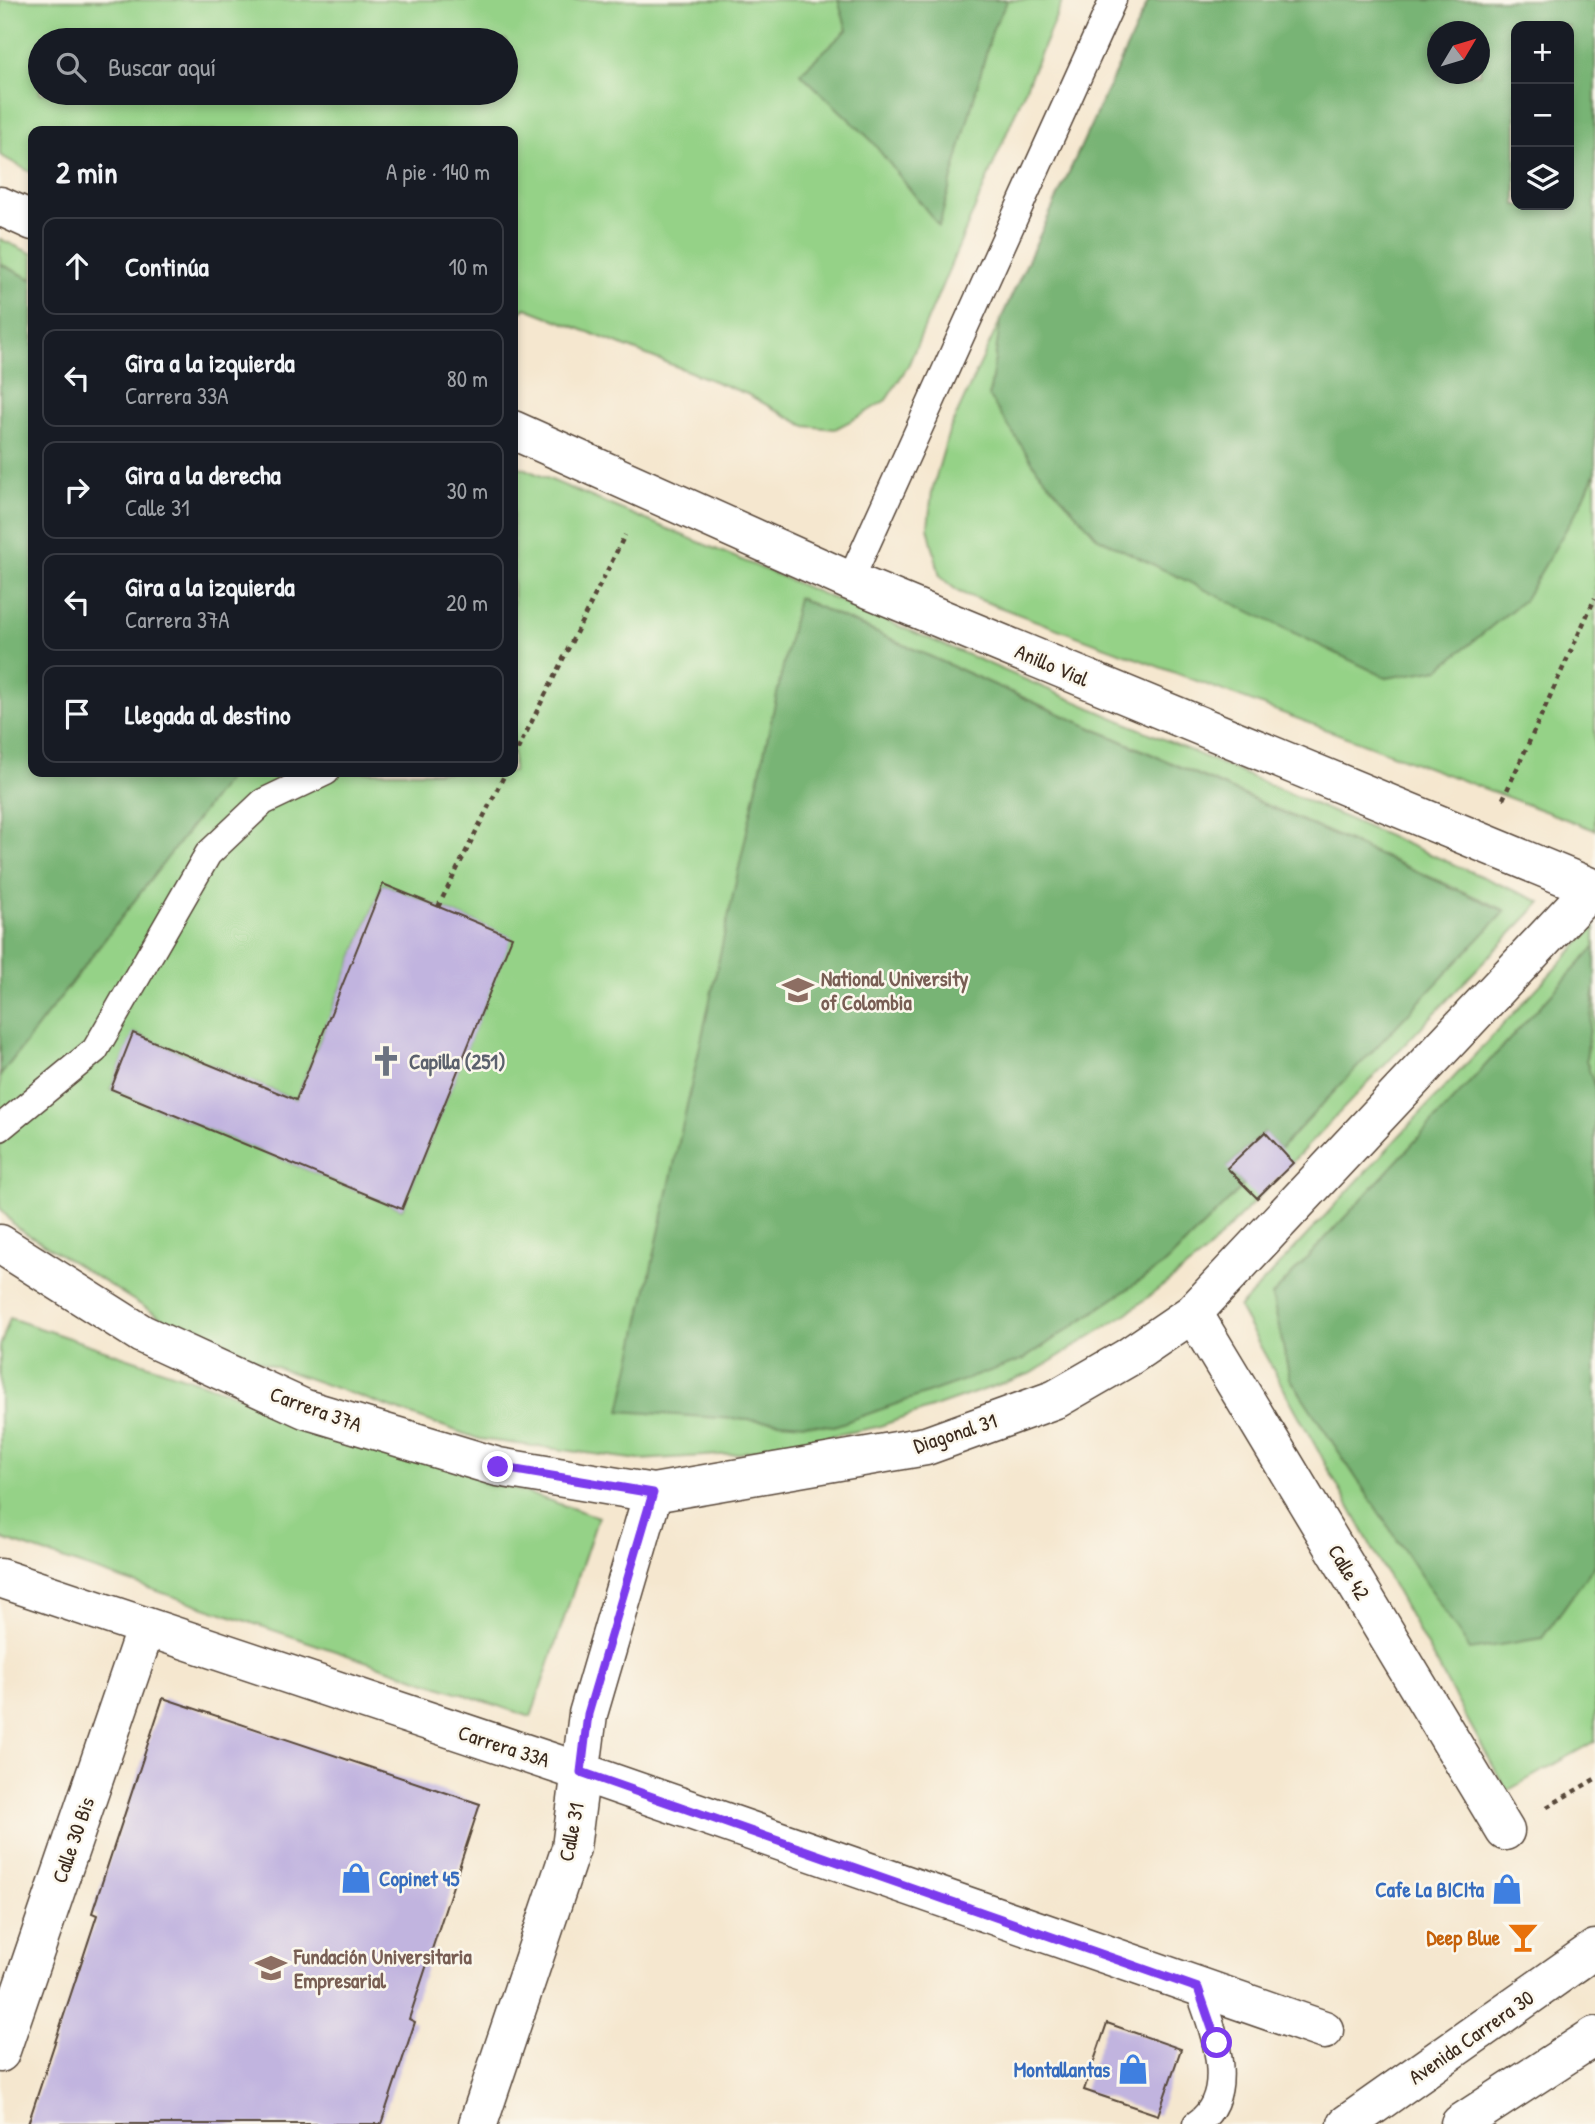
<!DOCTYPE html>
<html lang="es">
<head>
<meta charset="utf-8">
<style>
	:root { --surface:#171b24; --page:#20242c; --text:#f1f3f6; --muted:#9ea1a6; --line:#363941 }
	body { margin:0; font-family:"Patrick Hand",sans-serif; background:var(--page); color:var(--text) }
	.controls { position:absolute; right:21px; top:21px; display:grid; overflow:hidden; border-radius:14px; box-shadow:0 4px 10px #0003 }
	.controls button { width:63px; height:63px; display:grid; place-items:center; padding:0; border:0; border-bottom:2px solid var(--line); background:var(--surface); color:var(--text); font:35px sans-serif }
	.compass { position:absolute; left:1427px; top:21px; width:63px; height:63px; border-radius:50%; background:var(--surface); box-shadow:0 4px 10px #0003; rotate:52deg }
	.stop { position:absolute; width:21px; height:21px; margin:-16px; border:5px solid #7c3aed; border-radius:50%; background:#fff }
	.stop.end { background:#7c3aed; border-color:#fff; box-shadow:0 2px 7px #0008 }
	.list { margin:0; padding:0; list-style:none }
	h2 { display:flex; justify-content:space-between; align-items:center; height:91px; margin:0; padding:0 28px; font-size:30px }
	h2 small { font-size:23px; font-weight:400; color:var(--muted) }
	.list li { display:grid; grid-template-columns:46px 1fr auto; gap:21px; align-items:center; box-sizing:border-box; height:98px; margin:0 14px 14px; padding:0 14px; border:2px solid var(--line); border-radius:14px }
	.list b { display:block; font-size:26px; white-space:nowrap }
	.list p { margin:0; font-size:23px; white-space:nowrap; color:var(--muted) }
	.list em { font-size:23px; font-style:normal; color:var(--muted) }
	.icon { flex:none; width:38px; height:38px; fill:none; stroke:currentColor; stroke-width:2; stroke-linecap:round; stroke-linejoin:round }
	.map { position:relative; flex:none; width:1595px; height:2124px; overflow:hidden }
	.search { position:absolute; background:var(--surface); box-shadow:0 4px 10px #0003; left:28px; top:28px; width:490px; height:77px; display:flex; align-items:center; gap:18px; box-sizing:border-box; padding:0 24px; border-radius:38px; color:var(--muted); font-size:26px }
	.panel { position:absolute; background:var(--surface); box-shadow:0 4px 10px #0003; left:28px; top:126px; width:490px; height:651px; border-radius:14px }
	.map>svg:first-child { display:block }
	.green { fill:#95d287; stroke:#687e52; stroke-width:2; fill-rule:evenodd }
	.forest { fill:#78b474; stroke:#5a6f49; stroke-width:2; fill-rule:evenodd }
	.building { fill:#c1b4df }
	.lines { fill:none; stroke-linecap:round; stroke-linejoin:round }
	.lane-casing { stroke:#574639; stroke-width:29 }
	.street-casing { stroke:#574639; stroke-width:41 }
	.secondary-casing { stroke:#574639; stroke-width:41 }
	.highway-casing { stroke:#574639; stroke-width:41 }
	.path { stroke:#574639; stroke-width:4.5; stroke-dasharray:5 5; stroke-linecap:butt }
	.lane { stroke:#fff; stroke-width:26 }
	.street { stroke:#fff; stroke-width:38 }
	.secondary { stroke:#fff; stroke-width:38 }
	.highway { stroke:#fff; stroke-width:38 }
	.route { stroke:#7c3aed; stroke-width:9 }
	.labels { text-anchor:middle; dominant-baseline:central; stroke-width:5; stroke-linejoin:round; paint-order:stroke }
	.street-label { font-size:21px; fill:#3b2a1e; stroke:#fbf7ec }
	.education-label { font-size:21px; font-weight:bold; fill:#785e54; stroke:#fbf7ec; text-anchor:start }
	.worship-label { font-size:21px; font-weight:bold; fill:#5b616d; stroke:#fbf7ec; text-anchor:start }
	.shop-label { font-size:21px; font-weight:bold; fill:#366cbe; stroke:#fbf7ec; text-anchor:end }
	.food-label { font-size:21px; font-weight:bold; fill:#c56008; stroke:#fbf7ec; text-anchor:end }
</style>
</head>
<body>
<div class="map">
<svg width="1595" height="2124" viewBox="0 0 1595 2124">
	<rect width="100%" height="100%" fill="#fbf7ec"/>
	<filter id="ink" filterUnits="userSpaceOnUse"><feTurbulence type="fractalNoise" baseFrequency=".0143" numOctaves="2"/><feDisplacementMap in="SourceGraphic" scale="14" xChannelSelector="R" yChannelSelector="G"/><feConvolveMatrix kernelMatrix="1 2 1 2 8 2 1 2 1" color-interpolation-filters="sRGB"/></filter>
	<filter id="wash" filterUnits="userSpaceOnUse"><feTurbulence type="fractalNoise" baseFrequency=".00686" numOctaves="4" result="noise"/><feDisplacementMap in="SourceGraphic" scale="28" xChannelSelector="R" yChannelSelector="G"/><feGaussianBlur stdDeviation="1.57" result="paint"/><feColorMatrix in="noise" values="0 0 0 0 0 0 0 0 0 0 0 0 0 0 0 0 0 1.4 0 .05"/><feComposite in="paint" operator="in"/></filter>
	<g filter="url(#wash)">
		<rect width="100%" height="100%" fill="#f5e7cf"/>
		<!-- green -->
		<g class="green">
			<path d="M 0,0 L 1063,0 L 908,366 L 886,400 L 860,416 L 835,429 L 805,426 L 747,394 L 526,308 L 513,318 L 513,131 L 33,131 L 33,174 L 30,172 L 0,155 ZM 40,40 L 506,40 L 506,93 L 40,93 Z"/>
			<path d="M 1149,0 L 1595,0 L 1595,830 L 959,592 L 940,577 L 928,527 L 932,491 L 949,431 ZM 1516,26 L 1569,26 L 1569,205 L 1516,205 ZM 1438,32 L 1480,32 L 1480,74 L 1438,74 Z"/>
			<path d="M 0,239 L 33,254 L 33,280 L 0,264 Z"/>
			<path d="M 513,464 L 987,663 L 1541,902 L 1202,1256 L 1126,1314 L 1032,1373 L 877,1427 L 736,1454 L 639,1460 L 479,1439 L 194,1338 L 16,1227 L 0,1208 L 0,1076 L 233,772 L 513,772 ZM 798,598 L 1505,910 L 1281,1148 L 1265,1132 L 1227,1168 L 1244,1185 L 1166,1263 L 1024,1359 ZM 383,884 L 511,937 L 402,1209 L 111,1089 L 134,1033 L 296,1100 Z"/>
			<path d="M 1595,926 L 1595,947 L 1272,1296 L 1542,1638 L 1595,1564 L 1595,1741 L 1507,1791 L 1239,1308 Z"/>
			<path d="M 1595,985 L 1595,1089 L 1586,1060 Z"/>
			<path d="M 10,1318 L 598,1517 L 531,1717 L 0,1538 L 0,1347 Z"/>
		</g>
		<!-- forest -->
		<g class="forest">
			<path d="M 838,0 L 1008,0 L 993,28 L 939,226 L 870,139 L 800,73 L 847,30 Z"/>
			<path d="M 1149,0 L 1595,0 L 1595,472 L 1582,502 L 1525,599 L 1439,669 L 1387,678 L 1098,538 L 1039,472 L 989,397 L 1001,319 ZM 1516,26 L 1569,26 L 1569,205 L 1516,205 ZM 1438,32 L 1480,32 L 1480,74 L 1438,74 Z"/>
			<path d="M 0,264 L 33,280 L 33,772 L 233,772 L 0,1076 Z"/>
			<path d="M 798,598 L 1505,911 L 1280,1149 L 1264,1132 L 1228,1167 L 1244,1185 L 1166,1263 L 1024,1359 L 834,1426 L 620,1411 Z"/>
			<path d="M 1595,947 L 1595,985 L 1586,1060 L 1595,1089 L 1595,1564 L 1542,1638 L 1470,1650 L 1290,1378 L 1272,1296 Z"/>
		</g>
		<g id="blocks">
			<!-- building -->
			<g class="building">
				<path d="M 383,884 L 512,937 L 402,1209 L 111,1089 L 133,1033 L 296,1100 Z"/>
				<path d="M 1265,1132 L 1293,1163 L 1257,1198 L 1227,1168 Z"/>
				<path d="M 163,1698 L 480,1804 L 409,2019 L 415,2022 L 381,2124 L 28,2124 L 97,1915 L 92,1913 Z"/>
				<path d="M 1107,2023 L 1181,2049 L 1158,2115 L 1084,2090 Z"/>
			</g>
		</g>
	</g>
	<g filter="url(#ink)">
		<use href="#blocks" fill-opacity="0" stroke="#574639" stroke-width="2"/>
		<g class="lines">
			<defs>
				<g id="lane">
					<path d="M 850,581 L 1113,0"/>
					<path d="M 0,1128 L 95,1050 L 208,854 L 263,802 L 326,772"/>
					<path d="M 1196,2124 C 1240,2095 1212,2027 1198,1988"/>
				</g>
				<g id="street">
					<path d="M 0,206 L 33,221"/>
					<path d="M 513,430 L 850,581 L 1595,889"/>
					<path d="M 0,1244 L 142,1334 L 305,1409 L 498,1467 L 653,1493 L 926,1446 L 1056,1399 L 1127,1358 L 1193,1313 L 1592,888"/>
					<path d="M 1193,1313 L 1505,1831"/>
					<path d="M 0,1578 L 581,1772 L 1324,2030"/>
					<path d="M 0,2053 L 146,1627"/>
					<path d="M 478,2124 L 571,1848 L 588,1714 L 653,1493"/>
				</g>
				<path id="secondary" d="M 1347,2124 L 1595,1949"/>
				<path id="highway" d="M 1460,2124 L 1595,2036"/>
			</defs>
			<!-- lane casing -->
			<use href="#lane" class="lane-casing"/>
			<!-- street casing -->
			<use href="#street" class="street-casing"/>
			<!-- secondary casing -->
			<use href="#secondary" class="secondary-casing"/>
			<!-- highway casing -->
			<use href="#highway" class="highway-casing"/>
			<!-- path -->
			<g class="path">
				<path d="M 513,759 L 625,535"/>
				<path d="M 1503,799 L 1595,598"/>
				<path d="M 438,907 L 506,772"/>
				<path d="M 1547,1807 L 1595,1779"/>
			</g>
			<!-- lane -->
			<use href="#lane" class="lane"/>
			<!-- street -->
			<use href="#street" class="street"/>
			<!-- secondary -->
			<use href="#secondary" class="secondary"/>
			<!-- highway -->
			<use href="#highway" class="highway"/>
		</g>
	</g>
	<g class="lines" filter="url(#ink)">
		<!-- route -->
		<path class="route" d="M 498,1467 L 653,1493 L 588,1714 L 581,1772 L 1198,1988 L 1217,2043"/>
	</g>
	<!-- icons -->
	<defs>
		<symbol id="university-bare" viewBox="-9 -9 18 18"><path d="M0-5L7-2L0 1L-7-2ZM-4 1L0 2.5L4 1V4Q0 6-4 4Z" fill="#8d6e63" stroke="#fbf7ec" stroke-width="2.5" paint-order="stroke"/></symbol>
		<symbol id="church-bare" viewBox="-9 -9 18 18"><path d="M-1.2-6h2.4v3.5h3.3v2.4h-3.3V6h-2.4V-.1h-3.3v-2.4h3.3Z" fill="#6b7280" stroke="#fbf7ec" stroke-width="2.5" paint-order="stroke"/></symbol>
		<symbol id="shop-bare" viewBox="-9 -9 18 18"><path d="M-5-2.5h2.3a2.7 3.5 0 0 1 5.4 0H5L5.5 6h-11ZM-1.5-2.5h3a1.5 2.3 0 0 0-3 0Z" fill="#3f7fe0" stroke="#fbf7ec" stroke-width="2.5" paint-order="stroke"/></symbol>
		<symbol id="bar-bare" viewBox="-9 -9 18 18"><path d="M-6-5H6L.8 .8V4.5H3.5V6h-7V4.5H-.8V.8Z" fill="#e8710a" stroke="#fbf7ec" stroke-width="2.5" paint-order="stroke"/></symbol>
	</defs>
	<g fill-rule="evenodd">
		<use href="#university-bare" x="776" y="968" width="44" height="44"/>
		<use href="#church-bare" x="364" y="1039" width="44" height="44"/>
		<use href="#shop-bare" x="334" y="1856" width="44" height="44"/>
		<use href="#shop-bare" x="1485" y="1867" width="44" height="44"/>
		<use href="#bar-bare" x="1501" y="1915" width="44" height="44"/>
		<use href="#university-bare" x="249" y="1946" width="44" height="44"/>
		<use href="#shop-bare" x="1111" y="2047" width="44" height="44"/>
	</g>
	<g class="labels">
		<!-- street labels -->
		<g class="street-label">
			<text transform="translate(1052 665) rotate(23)">Anillo Vial</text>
			<text transform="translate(316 1409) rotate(20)">Carrera 37A</text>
			<text transform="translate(955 1433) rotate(-18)">Diagonal 31</text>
			<text transform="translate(1349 1572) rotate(59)">Calle 42</text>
			<text transform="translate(504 1746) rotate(18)">Carrera 33A</text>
			<text transform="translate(571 1832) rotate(-79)">Calle 31</text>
			<text transform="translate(73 1840) rotate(-71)">Calle 30 Bis</text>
			<text transform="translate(1471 2037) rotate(-35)">Avenida Carrera 30</text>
		</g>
		<!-- education labels -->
		<g class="education-label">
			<text x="821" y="978">National University<tspan x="821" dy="24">of Colombia</tspan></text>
			<text x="294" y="1956">Fundación Universitaria<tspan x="294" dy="24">Empresarial</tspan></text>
		</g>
		<!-- worship labels -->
		<g class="worship-label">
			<text x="409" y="1061">Capilla (251)</text>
		</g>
		<!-- shop labels -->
		<g class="shop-label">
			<text x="379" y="1878" text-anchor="start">Copinet 45</text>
			<text x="1484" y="1889">Cafe La BICIta</text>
			<text x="1110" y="2069">Montallantas</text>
		</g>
		<!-- food labels -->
		<g class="food-label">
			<text x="1500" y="1937">Deep Blue</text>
		</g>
	</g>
</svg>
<div class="controls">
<button>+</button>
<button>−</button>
<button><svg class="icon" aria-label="layers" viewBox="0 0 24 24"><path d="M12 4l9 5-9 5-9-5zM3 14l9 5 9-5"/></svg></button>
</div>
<svg class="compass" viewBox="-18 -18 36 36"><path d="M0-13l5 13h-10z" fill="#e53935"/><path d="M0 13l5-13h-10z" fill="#9ea1a6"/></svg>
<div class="stop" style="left:1217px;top:2043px"></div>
<div class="stop end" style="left:498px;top:1467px"></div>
<div class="search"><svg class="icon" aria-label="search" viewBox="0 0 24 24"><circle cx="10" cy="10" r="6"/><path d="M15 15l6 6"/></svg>Buscar aquí</div>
<section class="panel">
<h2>2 min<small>A pie · 140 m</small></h2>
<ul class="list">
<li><svg class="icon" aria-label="ahead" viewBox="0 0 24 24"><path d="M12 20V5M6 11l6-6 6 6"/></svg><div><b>Continúa</b></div><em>10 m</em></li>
<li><svg class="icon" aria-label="left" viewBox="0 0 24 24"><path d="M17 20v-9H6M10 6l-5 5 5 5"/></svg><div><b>Gira a la izquierda</b><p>Carrera 33A</p></div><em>80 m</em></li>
<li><svg class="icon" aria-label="right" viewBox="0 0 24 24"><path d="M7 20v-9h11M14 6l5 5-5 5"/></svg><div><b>Gira a la derecha</b><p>Calle 31</p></div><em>30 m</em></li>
<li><svg class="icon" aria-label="left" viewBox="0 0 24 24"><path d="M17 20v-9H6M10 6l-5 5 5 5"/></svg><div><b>Gira a la izquierda</b><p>Carrera 37A</p></div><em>20 m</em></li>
<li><svg class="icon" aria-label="arrive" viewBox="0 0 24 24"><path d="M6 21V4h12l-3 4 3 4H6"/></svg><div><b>Llegada al destino</b></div></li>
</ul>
</section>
</div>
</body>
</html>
